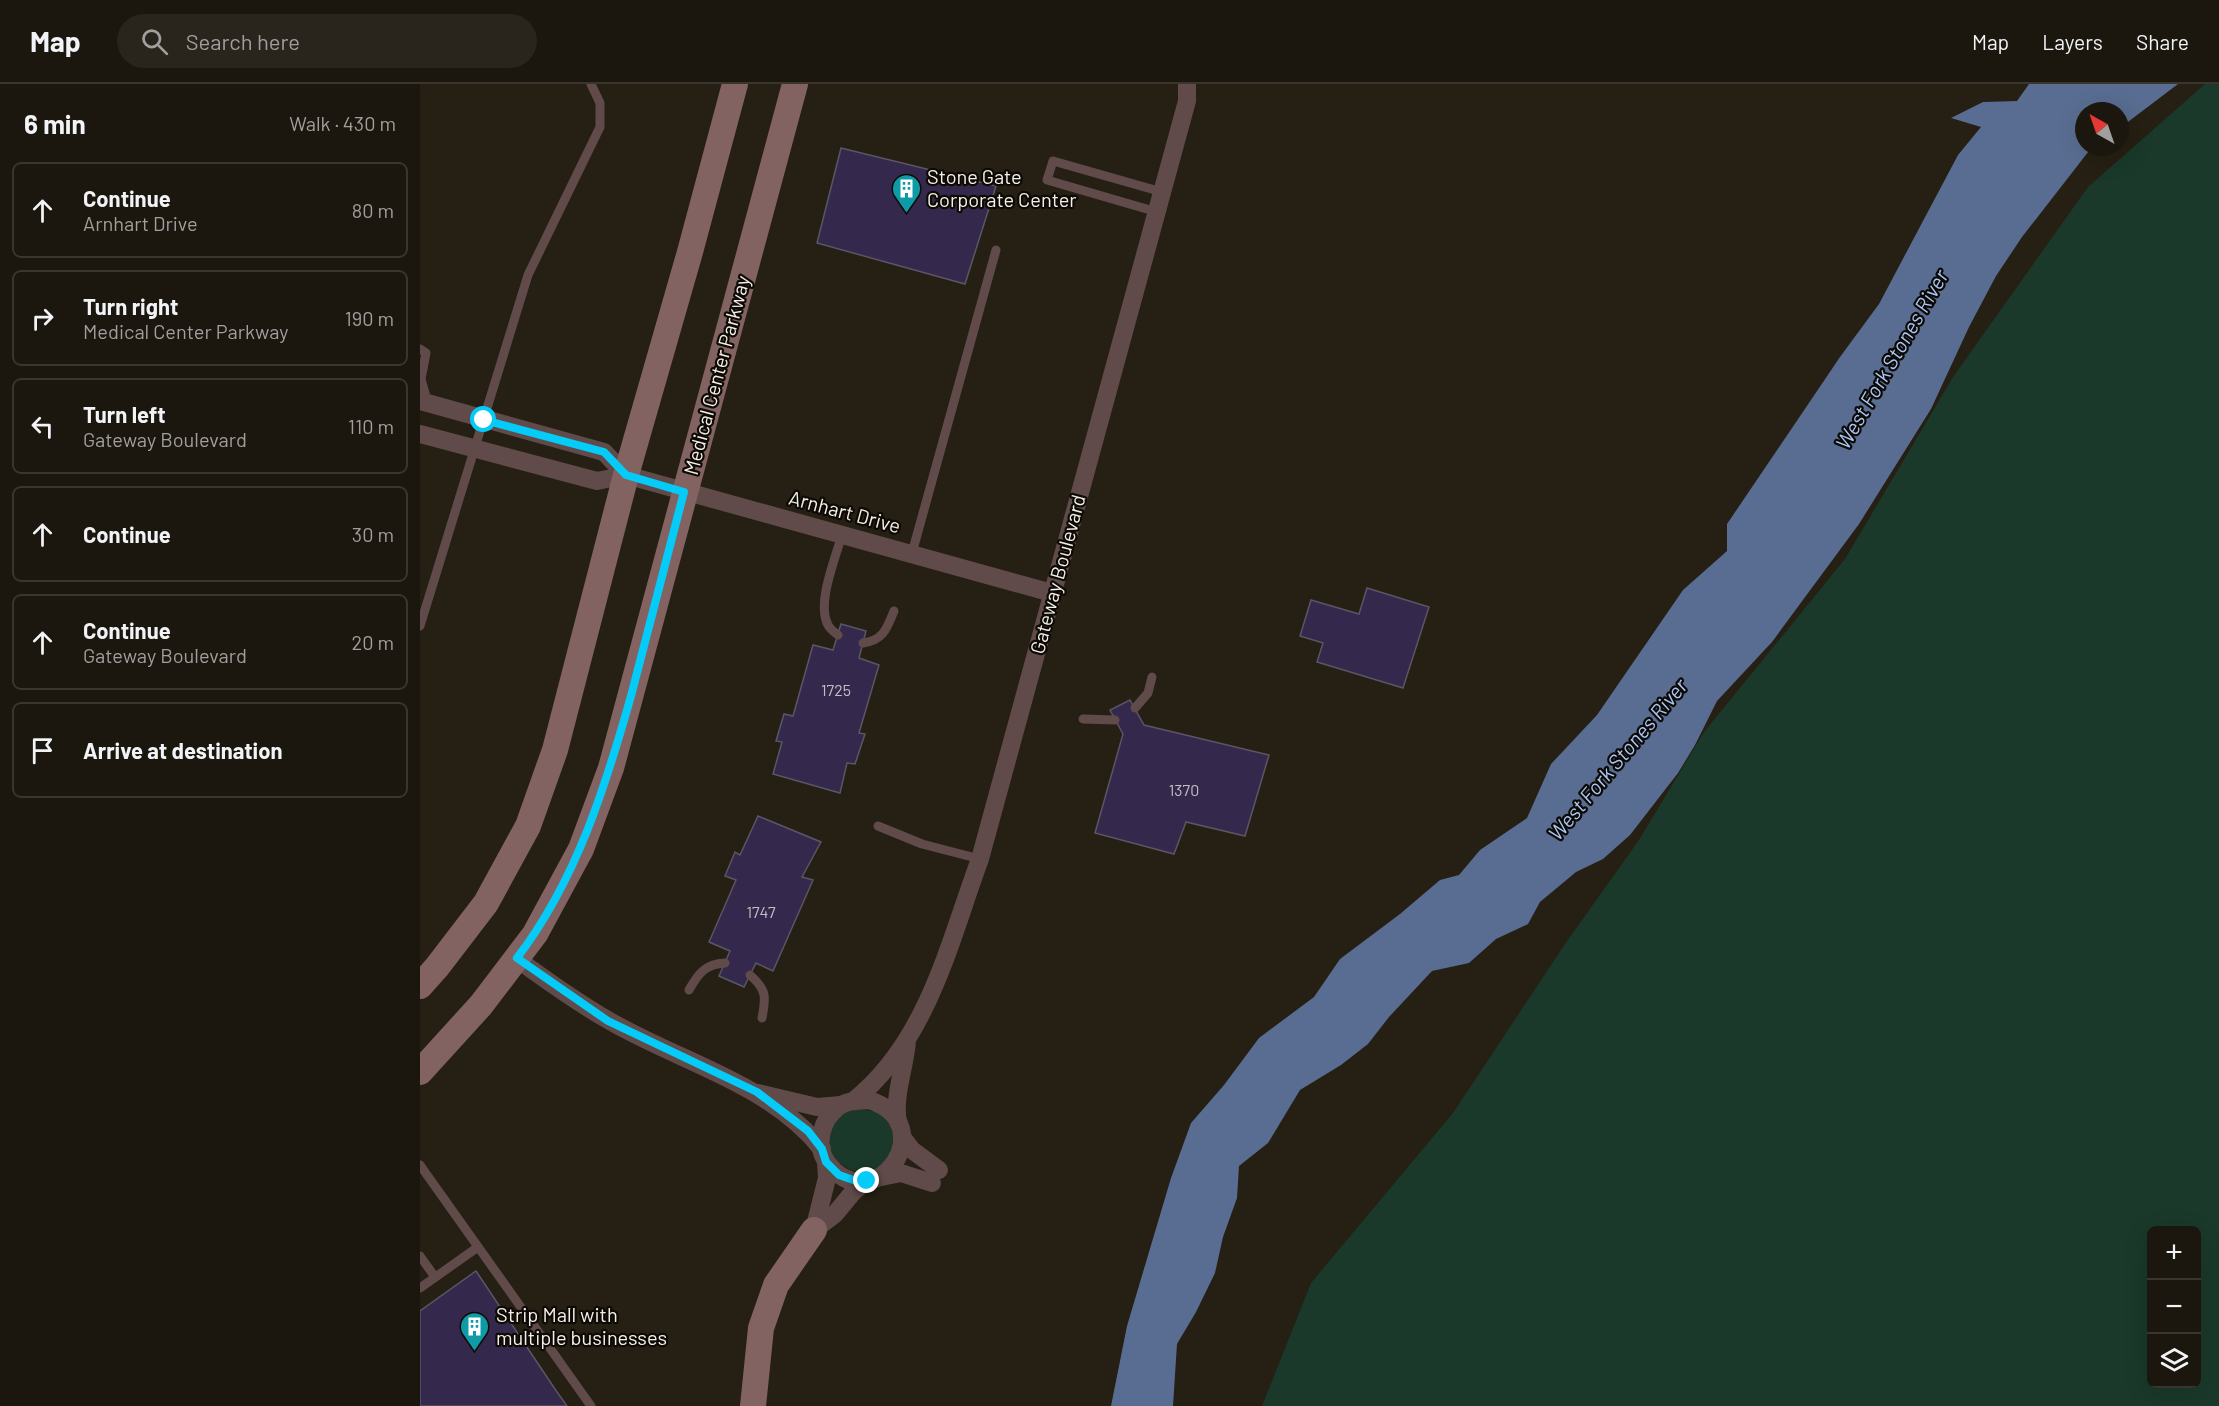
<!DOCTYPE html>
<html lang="en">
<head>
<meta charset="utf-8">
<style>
	:root { --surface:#1c170e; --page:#29241c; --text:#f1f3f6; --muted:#a09f9e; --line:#3a362e }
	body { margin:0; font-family:Barlow,sans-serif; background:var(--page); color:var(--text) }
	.controls { position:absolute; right:18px; bottom:18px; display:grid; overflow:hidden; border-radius:9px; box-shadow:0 6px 24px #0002 }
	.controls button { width:54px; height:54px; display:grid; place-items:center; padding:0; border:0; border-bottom:2px solid var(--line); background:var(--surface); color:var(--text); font:30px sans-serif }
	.compass { position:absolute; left:1655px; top:18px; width:54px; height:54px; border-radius:50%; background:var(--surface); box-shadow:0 6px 24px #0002; rotate:320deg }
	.stop { position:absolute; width:18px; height:18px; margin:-14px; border:4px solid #05cbf9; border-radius:50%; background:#fff }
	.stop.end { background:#05cbf9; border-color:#fff; box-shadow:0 2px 6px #0008 }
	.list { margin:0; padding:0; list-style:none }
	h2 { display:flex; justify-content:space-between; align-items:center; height:78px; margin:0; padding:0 24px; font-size:26px }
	h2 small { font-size:20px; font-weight:400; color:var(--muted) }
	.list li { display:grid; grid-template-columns:39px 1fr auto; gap:18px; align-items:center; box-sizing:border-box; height:96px; margin:0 12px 12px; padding:0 12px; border:2px solid var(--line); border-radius:9px }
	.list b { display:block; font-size:22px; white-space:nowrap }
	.list p { margin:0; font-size:20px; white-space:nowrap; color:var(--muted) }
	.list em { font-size:20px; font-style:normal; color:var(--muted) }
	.icon { flex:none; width:33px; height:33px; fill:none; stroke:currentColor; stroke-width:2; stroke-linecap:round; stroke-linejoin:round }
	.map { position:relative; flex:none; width:1799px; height:1322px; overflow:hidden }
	header { display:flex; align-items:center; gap:36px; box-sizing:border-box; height:84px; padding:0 30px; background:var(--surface); border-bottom:2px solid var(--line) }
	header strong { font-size:28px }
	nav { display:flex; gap:33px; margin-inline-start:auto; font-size:21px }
	.search { width:420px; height:54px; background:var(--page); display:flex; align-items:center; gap:15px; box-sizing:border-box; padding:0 21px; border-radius:33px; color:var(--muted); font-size:22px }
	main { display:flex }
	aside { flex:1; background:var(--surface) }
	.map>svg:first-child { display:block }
	.green { fill:#1a392a; fill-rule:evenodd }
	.water { fill:#586d91 }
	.building { fill:#34294c; stroke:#5a5665; stroke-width:1.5 }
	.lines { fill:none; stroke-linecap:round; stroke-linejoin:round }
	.lane { stroke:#604b4a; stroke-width:9 }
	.street { stroke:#604b4a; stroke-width:18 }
	.secondary { stroke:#836361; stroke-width:26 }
	.route { stroke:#05cbf9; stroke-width:8 }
	.labels { text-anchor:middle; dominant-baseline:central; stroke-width:4.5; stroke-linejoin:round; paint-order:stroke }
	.number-label { font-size:16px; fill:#c4bec0 }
	.poi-label { font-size:20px; fill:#f4efe7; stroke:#0d0a05; text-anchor:start }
	.street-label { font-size:20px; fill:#f4efe7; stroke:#0d0a05 }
	.water-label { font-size:21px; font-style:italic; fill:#aac6f6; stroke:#0d0a05 }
</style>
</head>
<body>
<header>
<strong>Map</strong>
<div class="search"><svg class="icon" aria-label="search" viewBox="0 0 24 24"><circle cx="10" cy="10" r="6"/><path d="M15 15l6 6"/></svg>Search here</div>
<nav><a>Map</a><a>Layers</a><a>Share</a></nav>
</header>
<main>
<aside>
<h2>6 min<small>Walk · 430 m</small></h2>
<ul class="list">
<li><svg class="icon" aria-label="ahead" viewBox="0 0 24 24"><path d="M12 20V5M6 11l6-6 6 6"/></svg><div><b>Continue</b><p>Arnhart Drive</p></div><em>80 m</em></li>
<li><svg class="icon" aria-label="right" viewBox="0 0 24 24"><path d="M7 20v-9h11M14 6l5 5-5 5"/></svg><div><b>Turn right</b><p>Medical Center Parkway</p></div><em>190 m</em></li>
<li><svg class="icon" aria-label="left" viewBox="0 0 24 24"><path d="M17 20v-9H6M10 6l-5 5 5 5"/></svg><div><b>Turn left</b><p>Gateway Boulevard</p></div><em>110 m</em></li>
<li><svg class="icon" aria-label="ahead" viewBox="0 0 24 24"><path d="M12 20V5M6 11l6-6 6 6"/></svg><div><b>Continue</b></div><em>30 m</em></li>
<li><svg class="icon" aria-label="ahead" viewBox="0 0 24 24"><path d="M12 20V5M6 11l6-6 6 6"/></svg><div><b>Continue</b><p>Gateway Boulevard</p></div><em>20 m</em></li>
<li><svg class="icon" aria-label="arrive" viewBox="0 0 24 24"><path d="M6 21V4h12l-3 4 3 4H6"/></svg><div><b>Arrive at destination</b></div></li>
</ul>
</aside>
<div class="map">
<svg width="1799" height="1322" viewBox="0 0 1799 1322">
	<rect width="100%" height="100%" fill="#261f13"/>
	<!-- green -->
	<g class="green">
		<path d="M 1785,0 L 1799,0 L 1799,1322 L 842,1322 L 891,1199 L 1033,1029 L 1145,860 L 1219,756 L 1284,648 L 1425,475 L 1533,293 L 1668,103 ZM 1732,1146 L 1776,1146 L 1776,1300 L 1732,1300 Z"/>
		<path d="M 434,1025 L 456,1027 C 480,1046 477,1059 462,1083 C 433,1092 435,1090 411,1072 C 407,1049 410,1034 434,1025 Z"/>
	</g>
	<!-- water -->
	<path class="water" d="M 1609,0 L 1758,0 L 1700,44 L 1700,27 L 1664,27 L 1664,63 L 1672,63 L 1602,153 L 1576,192 L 1549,243 L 1511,325 L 1439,440 L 1352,558 L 1297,617 L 1275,661 L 1258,689 L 1210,751 L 1183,775 L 1156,788 L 1120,818 L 1108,840 L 1076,855 L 1049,879 L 1012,887 L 969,933 L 948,960 L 921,981 L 880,1006 L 848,1059 L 819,1082 L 817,1114 L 803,1153 L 795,1189 L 776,1228 L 757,1260 L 753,1322 L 691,1322 L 707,1242 L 751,1094 L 771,1039 L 804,1001 L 839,954 L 894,913 L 920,875 L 980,830 L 1020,796 L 1039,791 L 1060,766 L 1107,734 L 1131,680 L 1177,631 L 1263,506 L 1307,467 L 1307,440 L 1420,273 L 1459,220 L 1538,71 L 1561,43 L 1531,34 L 1563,18 L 1597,17 Z"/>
	<!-- building -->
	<g class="building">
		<path d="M 421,64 L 576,102 L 545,200 L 397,159 Z"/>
		<path d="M 947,504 L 1009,523 L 983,604 L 897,578 L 903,559 L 880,552 L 891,516 L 939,530 Z"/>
		<path d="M 421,540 L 446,547 L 439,574 L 459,581 L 439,649 L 445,650 L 435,680 L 427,679 L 420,709 L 353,690 L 362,658 L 356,657 L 364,630 L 373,632 L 393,561 L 413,566 Z"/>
		<path d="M 710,616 L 724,641 L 849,671 L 825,752 L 766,738 L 754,770 L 675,749 L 703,650 L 690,626 Z"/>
		<path d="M 338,732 L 401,758 L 382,793 L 393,796 L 353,887 L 336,879 L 324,903 L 299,892 L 310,867 L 289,858 L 316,796 L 305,792 L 315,768 L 320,771 Z"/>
		<path d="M 56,1187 L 137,1308 L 147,1322 L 0,1322 L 0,1227 Z"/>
	</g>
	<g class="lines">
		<!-- lane -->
		<g class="lane">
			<path d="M 737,128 L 627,96 L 633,77 L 742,108"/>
			<path d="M 0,265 L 6,269 L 1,295 L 8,320"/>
			<path d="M 492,469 L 576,166"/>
			<path d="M 0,542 L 108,191 L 180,43 L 180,19 L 171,0"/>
			<path d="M 418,551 C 414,548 410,545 408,541 C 396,519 416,474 422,450"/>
			<path d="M 443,559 C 464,556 467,544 474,527"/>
			<path d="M 715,624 L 728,609 L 732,593"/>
			<path d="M 663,635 L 695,636"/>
			<path d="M 458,742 L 502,760 L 560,775"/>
			<path d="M 330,891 C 347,906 346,913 342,934"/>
			<path d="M 269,906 C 278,890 285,880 305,879"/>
			<path d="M 0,1081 L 171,1322"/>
			<path d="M 0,1172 L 15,1193"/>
			<path d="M 0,1204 L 58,1163"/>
		</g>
		<!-- street -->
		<g class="street">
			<path d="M 0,317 L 184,368 L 206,391 L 177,397 L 0,350"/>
			<path d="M 206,391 L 632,509"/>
			<path d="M 97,875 C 126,896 156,918 188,936 C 259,978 348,998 402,1065"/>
			<path d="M 338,1009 L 397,1023 L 421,1021"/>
			<path d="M 449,1016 C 524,1040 455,1138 408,1080 C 394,1062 401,1036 418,1023 C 427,1016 438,1017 449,1016 Z"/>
			<path d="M 433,1017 C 507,959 529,859 560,775 L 767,17 L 767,0"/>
			<path d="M 478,1038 C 473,1012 485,984 487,957"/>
			<path d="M 482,1053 L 492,1066 L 519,1086"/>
			<path d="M 461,1093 L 481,1089 L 512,1099"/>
			<path d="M 394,1146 L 415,1130 L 434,1107 L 447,1097"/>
			<path d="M 394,1146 L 407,1094 L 406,1078"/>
		</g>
		<!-- secondary -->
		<g class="secondary">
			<path d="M 0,902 L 17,883 L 66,819 L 108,742 L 135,666 L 206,391 L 270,168 L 315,0"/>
			<path d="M 0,988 L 61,921 L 115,850 L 161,765 L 191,684 L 375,0"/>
			<path d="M 333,1322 L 341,1244 L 356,1201 L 394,1146"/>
		</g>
	</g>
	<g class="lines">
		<!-- route -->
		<path class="route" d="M 64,336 L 184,368 L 206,391 L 264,408 C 246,476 229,544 211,612 C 185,704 156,797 97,874 L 188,937 L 337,1008 L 388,1047 L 402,1065 L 406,1078 L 419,1091 L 439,1098 L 447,1097"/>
	</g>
	<!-- icons -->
	<defs>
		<symbol id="building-pin" viewBox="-11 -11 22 30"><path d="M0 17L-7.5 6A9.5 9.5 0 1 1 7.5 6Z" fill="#0f9aa8" stroke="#0d0a05"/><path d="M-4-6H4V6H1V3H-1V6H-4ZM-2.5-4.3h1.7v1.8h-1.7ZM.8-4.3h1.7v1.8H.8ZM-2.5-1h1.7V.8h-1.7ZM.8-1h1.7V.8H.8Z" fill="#fff"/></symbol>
	</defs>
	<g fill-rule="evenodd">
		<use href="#building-pin" x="470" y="88" width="33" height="45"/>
		<use href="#building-pin" x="38" y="1226" width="33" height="45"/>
	</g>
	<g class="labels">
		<!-- number labels -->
		<g class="number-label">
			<text x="416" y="605">1725</text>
			<text x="764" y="705">1370</text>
			<text x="341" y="827">1747</text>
		</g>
		<!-- poi labels -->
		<g class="poi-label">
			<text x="507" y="92">Stone Gate<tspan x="507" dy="23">Corporate Center</tspan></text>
			<text x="76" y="1230">Strip Mall with<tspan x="76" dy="23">multiple businesses</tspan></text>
		</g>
		<!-- street labels -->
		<g class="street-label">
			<text transform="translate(296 291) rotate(-75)">Medical Center Parkway</text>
			<text transform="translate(425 427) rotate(15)">Arnhart Drive</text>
			<text transform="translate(637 490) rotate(-75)">Gateway Boulevard</text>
		</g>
		<!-- water labels -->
		<g class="water-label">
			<text transform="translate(1471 275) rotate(-60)">West Fork Stones River</text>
			<text transform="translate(1197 675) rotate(-50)">West Fork Stones River</text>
		</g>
	</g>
</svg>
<div class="controls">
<button>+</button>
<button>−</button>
<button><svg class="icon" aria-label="layers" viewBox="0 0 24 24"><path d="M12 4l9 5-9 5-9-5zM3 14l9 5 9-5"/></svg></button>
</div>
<svg class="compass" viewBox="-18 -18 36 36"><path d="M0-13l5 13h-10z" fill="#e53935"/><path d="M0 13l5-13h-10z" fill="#a09f9e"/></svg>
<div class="stop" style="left:64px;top:336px"></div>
<div class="stop end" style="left:447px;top:1097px"></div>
</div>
</main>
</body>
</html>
